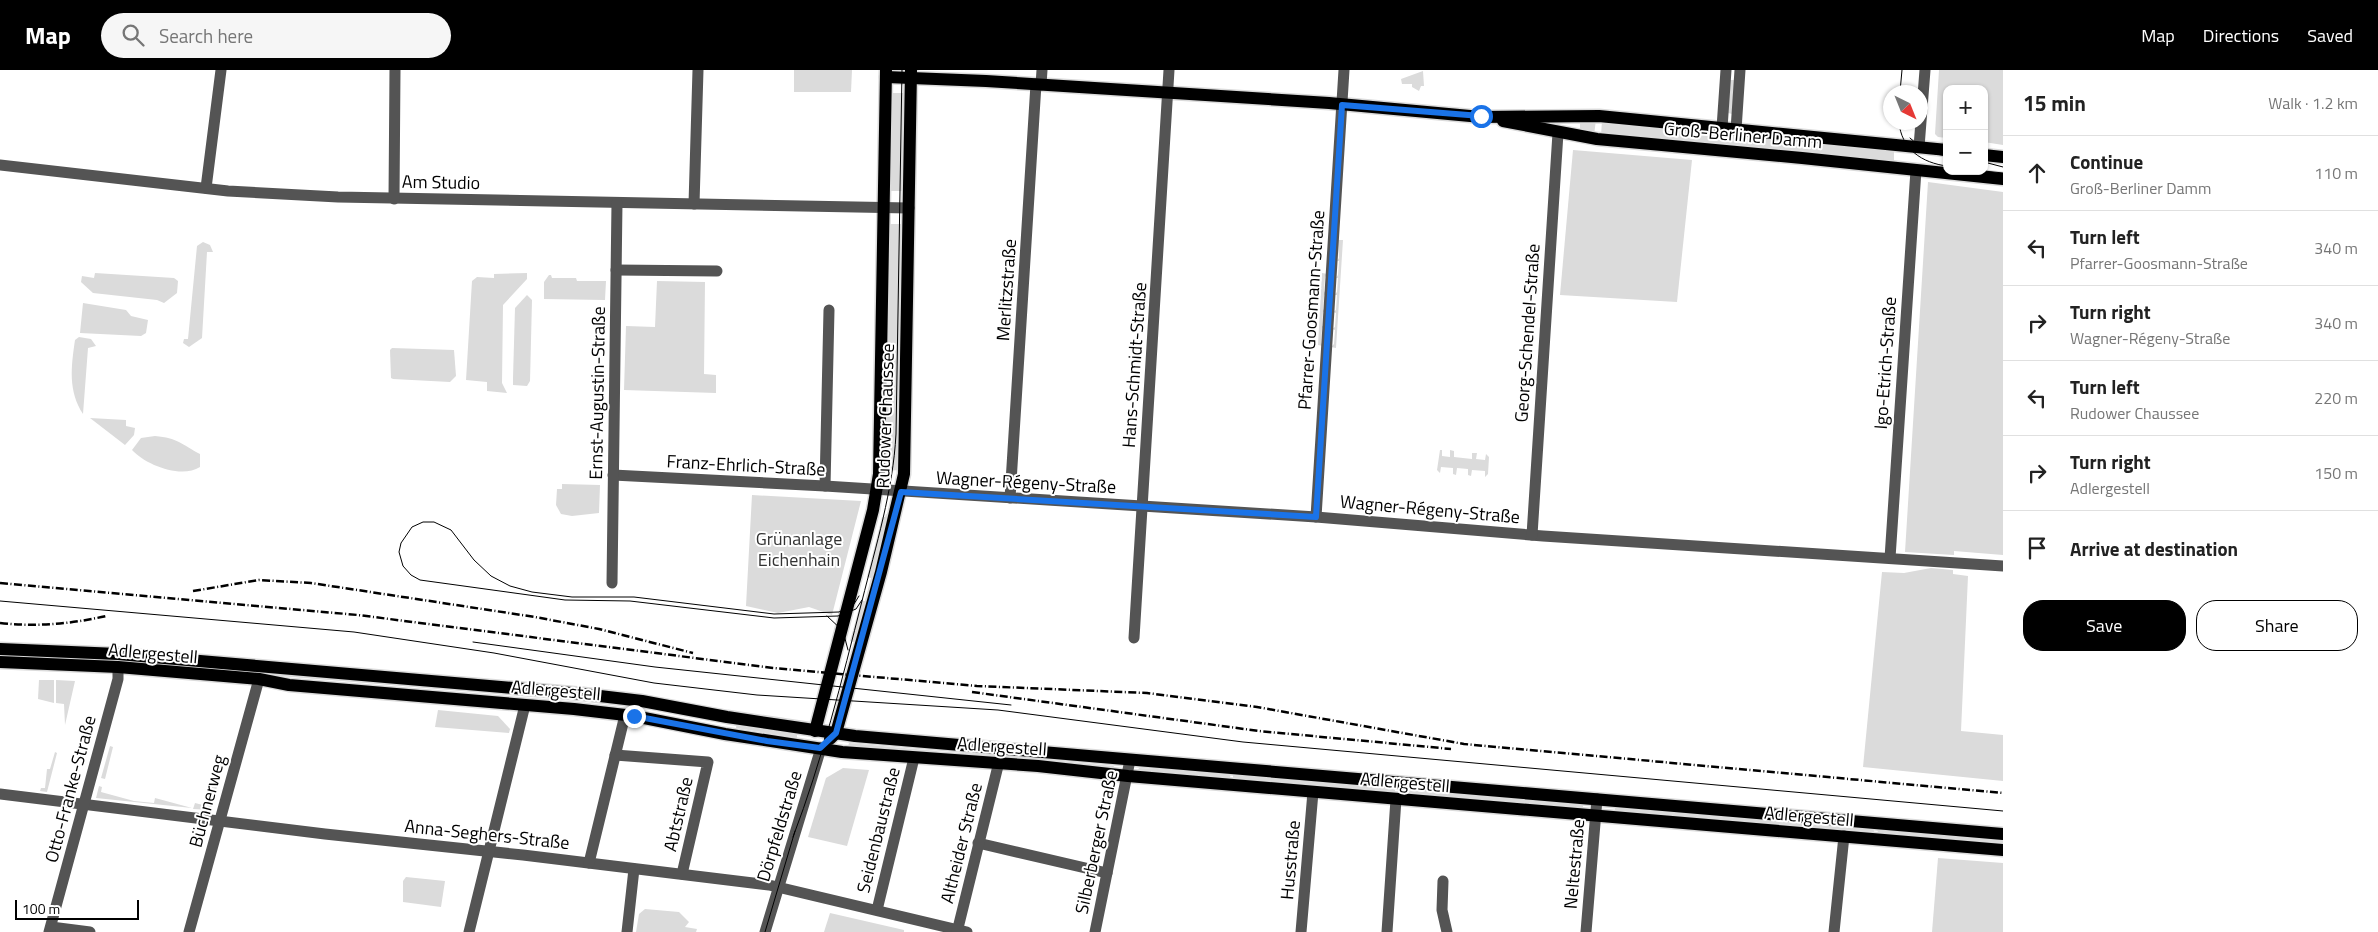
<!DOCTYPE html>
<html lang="en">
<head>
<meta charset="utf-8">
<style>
	:root { --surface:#fff; --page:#f6f6f6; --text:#222; --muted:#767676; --line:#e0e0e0; --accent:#000 }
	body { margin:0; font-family:"Titillium Web",sans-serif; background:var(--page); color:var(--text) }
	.controls { position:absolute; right:15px; top:15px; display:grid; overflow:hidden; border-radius:10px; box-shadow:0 1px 4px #0004 }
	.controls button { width:45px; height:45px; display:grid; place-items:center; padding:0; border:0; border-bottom:1px solid var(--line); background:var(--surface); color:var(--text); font:25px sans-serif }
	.compass { position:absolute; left:1883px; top:15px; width:45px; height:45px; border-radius:50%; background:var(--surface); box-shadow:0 1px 4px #0004; rotate:137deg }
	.scale { position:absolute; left:15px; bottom:12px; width:124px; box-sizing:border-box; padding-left:5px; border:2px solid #000; border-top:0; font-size:14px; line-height:18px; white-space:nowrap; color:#000; -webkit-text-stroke:4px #fff; paint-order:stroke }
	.stop { position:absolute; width:15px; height:15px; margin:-11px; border:4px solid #1a73e8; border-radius:50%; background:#fff }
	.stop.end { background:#1a73e8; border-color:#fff; box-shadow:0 1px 5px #0008 }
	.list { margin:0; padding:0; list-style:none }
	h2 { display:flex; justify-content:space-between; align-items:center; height:65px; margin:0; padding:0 20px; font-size:21px }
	h2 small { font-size:16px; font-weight:400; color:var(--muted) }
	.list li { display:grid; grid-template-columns:32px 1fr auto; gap:15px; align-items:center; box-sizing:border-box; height:75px; padding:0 20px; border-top:1px solid var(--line) }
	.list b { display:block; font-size:19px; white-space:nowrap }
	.list p { margin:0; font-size:16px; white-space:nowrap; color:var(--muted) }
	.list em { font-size:16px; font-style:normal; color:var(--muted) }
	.actions { display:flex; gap:10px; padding:15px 20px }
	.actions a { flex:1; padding:11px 0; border:1px solid var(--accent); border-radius:20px; text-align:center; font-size:18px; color:var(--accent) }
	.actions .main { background:var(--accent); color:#fff }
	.icon { flex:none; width:28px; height:28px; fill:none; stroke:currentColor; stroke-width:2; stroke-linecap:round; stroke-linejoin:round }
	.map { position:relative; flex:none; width:2003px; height:862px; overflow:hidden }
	header { display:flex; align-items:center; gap:30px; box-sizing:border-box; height:70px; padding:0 25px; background:var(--accent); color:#fff }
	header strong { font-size:24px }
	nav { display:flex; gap:28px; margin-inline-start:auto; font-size:18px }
	.search { width:350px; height:45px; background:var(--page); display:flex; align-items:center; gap:12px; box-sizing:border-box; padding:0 18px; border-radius:28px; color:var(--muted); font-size:19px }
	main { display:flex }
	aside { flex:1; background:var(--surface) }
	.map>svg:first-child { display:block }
	.green { fill:#dbdbdb }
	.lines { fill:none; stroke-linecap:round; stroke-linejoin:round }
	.major-casing { stroke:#dbdbdb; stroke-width:15 }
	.minor { stroke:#545454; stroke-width:11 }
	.major { stroke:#000; stroke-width:12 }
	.tram { stroke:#000; stroke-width:1 }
	.rail { stroke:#000; stroke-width:2.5; stroke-dasharray:8 2.5 1 2.5; stroke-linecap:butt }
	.route { stroke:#1a73e8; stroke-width:6 }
	.labels { text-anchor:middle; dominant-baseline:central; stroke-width:4; stroke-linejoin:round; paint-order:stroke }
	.street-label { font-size:18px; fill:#000; stroke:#fff }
	.park-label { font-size:18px; fill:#323232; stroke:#fff }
</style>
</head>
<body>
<header>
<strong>Map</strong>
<div class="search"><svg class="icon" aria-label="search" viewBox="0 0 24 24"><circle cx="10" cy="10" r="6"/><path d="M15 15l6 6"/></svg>Search here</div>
<nav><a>Map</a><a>Directions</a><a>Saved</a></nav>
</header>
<main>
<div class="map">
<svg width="2003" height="862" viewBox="0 0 2003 862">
	<rect width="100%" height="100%" fill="#fff"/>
	<!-- green -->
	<g class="green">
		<path d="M 794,0 L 852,0 L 851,22 L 794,22 Z"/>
		<path d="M 1939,0 L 2003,0 L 2003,75 L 1984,72 L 1984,19 L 1947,19 L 1947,68 L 1938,67 L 1935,64 Z"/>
		<path d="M 1423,1 L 1424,16 L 1421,16 L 1419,21 L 1412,17 L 1412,14 L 1402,14 L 1401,9 Z"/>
		<path d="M 1730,10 L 1735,10 L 1732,44 L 1728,43 Z"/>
		<path d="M 890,23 L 907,23 L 905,121 L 888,121 Z"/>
		<path d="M 1596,50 L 1594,65 L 1580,61 L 1580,52 Z"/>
		<path d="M 1602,51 L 1894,78 L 1894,93 L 1601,65 Z"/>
		<path d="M 1573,80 L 1692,90 L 1677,232 L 1560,225 Z"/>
		<path d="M 1928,112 L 2003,122 L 2003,485 L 1954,481 L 1954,485 L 1905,482 Z"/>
		<path d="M 890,154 L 905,154 L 900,400 L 883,401 L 887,156 Z"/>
		<path d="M 1338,170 L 1343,170 L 1336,278 L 1331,277 L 1334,274 L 1335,260 L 1332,259 L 1335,257 L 1336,243 L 1333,242 L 1336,240 L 1337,225 L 1334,225 L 1337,222 L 1338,208 L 1336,208 L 1338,205 L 1339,191 L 1337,191 L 1339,188 Z"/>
		<path d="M 203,172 L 210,175 L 213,182 L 207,182 L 202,268 L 189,277 L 183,273 L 184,269 L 188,269 L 197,176 Z"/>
		<path d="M 95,203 L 174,208 L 178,211 L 177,223 L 164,233 L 157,230 L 93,223 L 81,212 L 82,206 L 94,208 Z"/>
		<path d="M 527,203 L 527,209 L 503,235 L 502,313 L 507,323 L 487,321 L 487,312 L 466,310 L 472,211 L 477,207 L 494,208 L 494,204 Z"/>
		<path d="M 1322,203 L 1328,204 L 1325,207 L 1324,221 L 1326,224 L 1324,225 L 1323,239 L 1325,242 L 1323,242 L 1322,256 L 1324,256 L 1322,259 L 1321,273 L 1323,276 L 1318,275 Z"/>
		<path d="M 549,205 L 551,205 L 552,208 L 576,208 L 577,211 L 606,211 L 605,230 L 544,229 L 544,212 Z"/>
		<path d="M 657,211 L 705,212 L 704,304 L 716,305 L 716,323 L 624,320 L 626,256 L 655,257 Z"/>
		<path d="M 527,225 L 532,230 L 530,311 L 527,316 L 513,315 L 513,308 L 515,238 Z"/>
		<path d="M 83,233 L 126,240 L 131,246 L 148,250 L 146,263 L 141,266 L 80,263 Z"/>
		<path d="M 79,267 L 91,269 L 96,276 L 88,278 L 83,344 C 68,321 71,297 75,270 Z"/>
		<path d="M 392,278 L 454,280 L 456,306 L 450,312 L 393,309 L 391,308 L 390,280 Z"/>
		<path d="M 90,348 L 126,350 L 126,356 L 135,358 L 134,365 L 125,375 Z"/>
		<path d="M 155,366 C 178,368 181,374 200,384 L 200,397 C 181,409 146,395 132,380 L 141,368 Z"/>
		<path d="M 1440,380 L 1442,380 L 1442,386 L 1450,387 L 1450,380 L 1454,381 L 1454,387 L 1472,389 L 1472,383 L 1477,383 L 1476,389 L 1485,390 L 1486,384 L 1489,387 L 1488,404 L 1485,407 L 1485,401 L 1472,400 L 1471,406 L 1468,405 L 1468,399 L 1457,398 L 1456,405 L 1453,404 L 1453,398 L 1441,397 L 1440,403 L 1437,400 Z"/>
		<path d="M 562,414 L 600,415 L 599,443 L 572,446 L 561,444 L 556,435 L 557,419 L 562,419 Z"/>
		<path d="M 752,425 L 861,431 L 832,545 L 809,537 L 778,543 L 746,536 Z"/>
		<path d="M 886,444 L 890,445 L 857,573 L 850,571 L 861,531 L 865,531 L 871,508 L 867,507 L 882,447 L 885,447 Z"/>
		<path d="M 1931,498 L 1953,500 L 1953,504 L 1968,506 L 1961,661 L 2003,665 L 2003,711 L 1863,697 L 1882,502 L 1904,503 Z"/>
		<path d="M 129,590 L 516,624 L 517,625 L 128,594 Z"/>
		<path d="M 39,610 L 54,610 L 54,633 L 38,629 Z"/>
		<path d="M 56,610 L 75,611 L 65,655 L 64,634 L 56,633 Z"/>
		<path d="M 438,640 L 498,646 L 510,659 L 509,663 L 435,657 Z"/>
		<path d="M 737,653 L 797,662 L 797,668 L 736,658 Z"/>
		<path d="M 849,673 L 937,681 L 936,683 L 848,676 Z"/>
		<path d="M 110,676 L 113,677 L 105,709 L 101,708 Z"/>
		<path d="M 55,682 L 57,683 L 47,722 L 40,721 L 41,718 L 45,718 L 47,699 L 50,699 Z"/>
		<path d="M 965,683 L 1114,696 L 1113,698 L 964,686 Z"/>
		<path d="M 843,698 L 869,700 L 847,776 L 808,767 L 826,708 Z"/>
		<path d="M 1139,698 L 1231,703 L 1230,708 L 1138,700 Z"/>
		<path d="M 1233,703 L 1395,717 L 1395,722 L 1233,708 Z"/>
		<path d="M 215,705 L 220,705 L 211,740 L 193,739 L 195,733 L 207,736 Z"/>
		<path d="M 99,716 L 102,717 L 101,722 L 134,731 L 154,733 L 155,728 L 192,738 L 96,728 Z"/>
		<path d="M 1399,717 L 1583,733 L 1583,738 L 1398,722 Z"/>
		<path d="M 1615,738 L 1649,741 L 1664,740 L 1873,757 L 1874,762 L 1615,741 Z"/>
		<path d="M 1877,758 L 2003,768 L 2003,773 L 1878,763 Z"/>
		<path d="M 1938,788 L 2003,793 L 2003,862 L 1932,862 Z"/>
		<path d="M 406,807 L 445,811 L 441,837 L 403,832 L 403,811 Z"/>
		<path d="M 645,839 L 679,842 L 689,852 L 685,857 L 697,859 L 696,862 L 636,862 L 639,844 Z"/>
		<path d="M 830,843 L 904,860 L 904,862 L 824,862 Z"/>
	</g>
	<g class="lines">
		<defs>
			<g id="major">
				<path d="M 886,7 L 986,11 L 1329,33 L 1481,47 L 1599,46 L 1947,80"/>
				<path d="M 1503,51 L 1597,69 L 1802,88 L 2003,109"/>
				<path d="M 1984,85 L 2003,87"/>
				<path d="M 0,579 L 118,584 L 583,624 L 642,631 L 727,647 L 855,666 L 2003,764"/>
				<path d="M 0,592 L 118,597 L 259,609 L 289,615 L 574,639 L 634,646 L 725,664 L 842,682 L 1038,696 L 1128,706 L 2003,780"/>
				<path d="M 815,661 L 873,440 L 879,404 L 886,1"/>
				<path d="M 830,669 L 836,663 L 881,502 L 904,404 L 911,1"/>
			</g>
		</defs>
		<!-- major casing -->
		<use href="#major" class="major-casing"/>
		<!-- minor -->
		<g class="minor">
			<path d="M 1041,15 L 1042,0"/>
			<path d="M 1722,58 L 1726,0"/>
			<path d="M 1736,60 L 1740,0"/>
			<path d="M 1919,77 L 1925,0"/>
			<path d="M 0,95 L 228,121 L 338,127 L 909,138"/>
			<path d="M 206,118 L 221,0"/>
			<path d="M 394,129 L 395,0"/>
			<path d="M 694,134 L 698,0"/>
			<path d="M 616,200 L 717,201"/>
			<path d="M 613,405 L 825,416 L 1316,447 L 1543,466 L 2003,496"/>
			<path d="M 825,416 L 829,240"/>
			<path d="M 1010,428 L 1036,14"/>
			<path d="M 1316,447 L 1344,0"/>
			<path d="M 1532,465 L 1558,63"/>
			<path d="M 1890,488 L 1916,100"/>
			<path d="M 612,513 L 617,133"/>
			<path d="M 1134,568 L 1169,0"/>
			<path d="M 615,685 L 708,692 L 682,804"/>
			<path d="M 0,724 L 325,764 L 523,785 L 769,815 L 967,862"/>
			<path d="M 978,773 L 1107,803"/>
			<path d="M 589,793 L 625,645"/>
			<path d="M 1443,811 L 1442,840 L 1447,862"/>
			<path d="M 877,840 L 914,688"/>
			<path d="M 51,857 L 90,862"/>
			<path d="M 49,862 L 118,609 L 118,597"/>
			<path d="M 189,862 L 259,609"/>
			<path d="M 469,862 L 525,635"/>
			<path d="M 627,862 L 634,799"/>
			<path d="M 765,862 L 821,678"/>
			<path d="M 957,862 L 999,692"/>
			<path d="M 1095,862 L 1130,690"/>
			<path d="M 1301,862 L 1313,722"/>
			<path d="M 1387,862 L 1396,729"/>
			<path d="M 1586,862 L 1597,729"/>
			<path d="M 1834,862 L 1844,766"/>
		</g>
		<!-- major -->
		<use href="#major" class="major"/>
		<!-- tram -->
		<g class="tram">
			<path d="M 1900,22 L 1902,0"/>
			<path d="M 1899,52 C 1901,79 1922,93 1947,96"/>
			<path d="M 1910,68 L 1926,82 L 1947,86"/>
			<path d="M 1984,92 L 2003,97"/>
			<path d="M 1984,101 L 2003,103"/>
			<path d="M 859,526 L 854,534 L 839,542 L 774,544 L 634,527 L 572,527 L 532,522 L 510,516 L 491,506 L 474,490 L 451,460 L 434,452 L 423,452 L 412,457 L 401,473 L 399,482 L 403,496 L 411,505 L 420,510 L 565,530 L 630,531 L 774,548 L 838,546 L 856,539 L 862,530"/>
			<path d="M 0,531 L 354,562 L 494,583 L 654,613 L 757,625 L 998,640 L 1243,672 L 2003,741"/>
			<path d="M 827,546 L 843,561 L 848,580"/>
			<path d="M 473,572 L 655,597 L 1011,635"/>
			<path d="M 793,767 C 822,691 842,610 862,531 C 876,475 893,421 896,364 L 902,0"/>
			<path d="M 765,862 L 795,761"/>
		</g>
		<!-- rail -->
		<g class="rail">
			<path d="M 0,513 L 358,545 L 773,598 L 977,616 L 1147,623 L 1257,637 L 1464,674 L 2003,723"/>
			<path d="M 193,521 L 259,510 L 311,513 L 535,547 L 599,559 L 693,583"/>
			<path d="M 0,553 C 36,557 71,554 106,546"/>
			<path d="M 972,622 L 1259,661 L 1451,679"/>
		</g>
	</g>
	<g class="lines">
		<!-- route -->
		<path class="route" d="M 634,646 L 767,671 L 820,678 L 836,663 L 901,422 L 1316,447 L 1342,35 L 1481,46"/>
	</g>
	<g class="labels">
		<!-- street labels -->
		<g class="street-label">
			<text transform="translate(1743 65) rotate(5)">Groß-Berliner Damm</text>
			<text transform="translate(441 112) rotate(1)">Am Studio</text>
			<text transform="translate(1006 220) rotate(-86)">Merlitzstraße</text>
			<text transform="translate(1311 240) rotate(-86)">Pfarrer-Goosmann-Straße</text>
			<text transform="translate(1527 263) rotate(-86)">Georg-Schendel-Straße</text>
			<text transform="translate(1885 293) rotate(-86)">Igo-Etrich-Straße</text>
			<text transform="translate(1134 295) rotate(-86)">Hans-Schmidt-Straße</text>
			<text transform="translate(597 323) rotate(-89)">Ernst-Augustin-Straße</text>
			<text transform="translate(885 346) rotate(-88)">Rudower Chaussee</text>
			<text transform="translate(746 395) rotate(3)">Franz-Ehrlich-Straße</text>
			<text transform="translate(1026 412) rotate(3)">Wagner-Régeny-Straße</text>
			<text transform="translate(1430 439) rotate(5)">Wagner-Régeny-Straße</text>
			<text transform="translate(153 583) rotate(5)">Adlergestell</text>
			<text transform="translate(556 620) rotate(5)">Adlergestell</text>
			<text transform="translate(1002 676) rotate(4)">Adlergestell</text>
			<text transform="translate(1405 712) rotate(5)">Adlergestell</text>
			<text transform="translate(70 719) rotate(-75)">Otto-Franke-Straße</text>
			<text transform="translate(207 731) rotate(-75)">Büchnerweg</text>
			<text transform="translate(678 744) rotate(-77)">Abtstraße</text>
			<text transform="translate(1809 746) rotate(5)">Adlergestell</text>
			<text transform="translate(779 756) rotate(-73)">Dörpfeldstraße</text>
			<text transform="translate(878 760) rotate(-76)">Seidenbaustraße</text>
			<text transform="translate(487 764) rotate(6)">Anna-Seghers-Straße</text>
			<text transform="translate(1096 772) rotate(-78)">Silberberger Straße</text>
			<text transform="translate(961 773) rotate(-76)">Altheider Straße</text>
			<text transform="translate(1290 790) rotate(-85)">Husstraße</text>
			<text transform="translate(1574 794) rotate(-85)">Neltestraße</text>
		</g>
		<!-- park labels -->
		<g class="park-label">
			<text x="799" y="468">Grünanlage<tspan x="799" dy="21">Eichenhain</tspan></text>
		</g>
	</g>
</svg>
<div class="controls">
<button>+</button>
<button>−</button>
</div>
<svg class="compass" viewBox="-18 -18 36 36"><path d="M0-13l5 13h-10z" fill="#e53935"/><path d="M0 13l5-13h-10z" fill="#767676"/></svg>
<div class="scale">100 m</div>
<div class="stop" style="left:1481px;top:46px"></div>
<div class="stop end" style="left:634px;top:646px"></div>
</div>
<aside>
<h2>15 min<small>Walk · 1.2 km</small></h2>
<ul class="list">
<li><svg class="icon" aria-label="ahead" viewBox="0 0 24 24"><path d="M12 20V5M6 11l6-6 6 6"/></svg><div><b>Continue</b><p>Groß-Berliner Damm</p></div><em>110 m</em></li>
<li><svg class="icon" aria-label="left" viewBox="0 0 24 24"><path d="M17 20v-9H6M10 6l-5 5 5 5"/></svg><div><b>Turn left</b><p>Pfarrer-Goosmann-Straße</p></div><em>340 m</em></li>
<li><svg class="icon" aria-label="right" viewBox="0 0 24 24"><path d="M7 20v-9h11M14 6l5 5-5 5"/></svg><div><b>Turn right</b><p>Wagner-Régeny-Straße</p></div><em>340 m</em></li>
<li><svg class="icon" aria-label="left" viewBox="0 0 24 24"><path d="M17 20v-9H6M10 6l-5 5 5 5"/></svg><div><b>Turn left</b><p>Rudower Chaussee</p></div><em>220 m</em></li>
<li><svg class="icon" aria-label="right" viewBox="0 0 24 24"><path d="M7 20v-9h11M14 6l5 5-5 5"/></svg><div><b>Turn right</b><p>Adlergestell</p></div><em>150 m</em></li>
<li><svg class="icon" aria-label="arrive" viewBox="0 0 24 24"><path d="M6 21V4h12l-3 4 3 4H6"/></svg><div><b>Arrive at destination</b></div></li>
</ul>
<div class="actions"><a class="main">Save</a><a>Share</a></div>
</aside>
</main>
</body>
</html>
